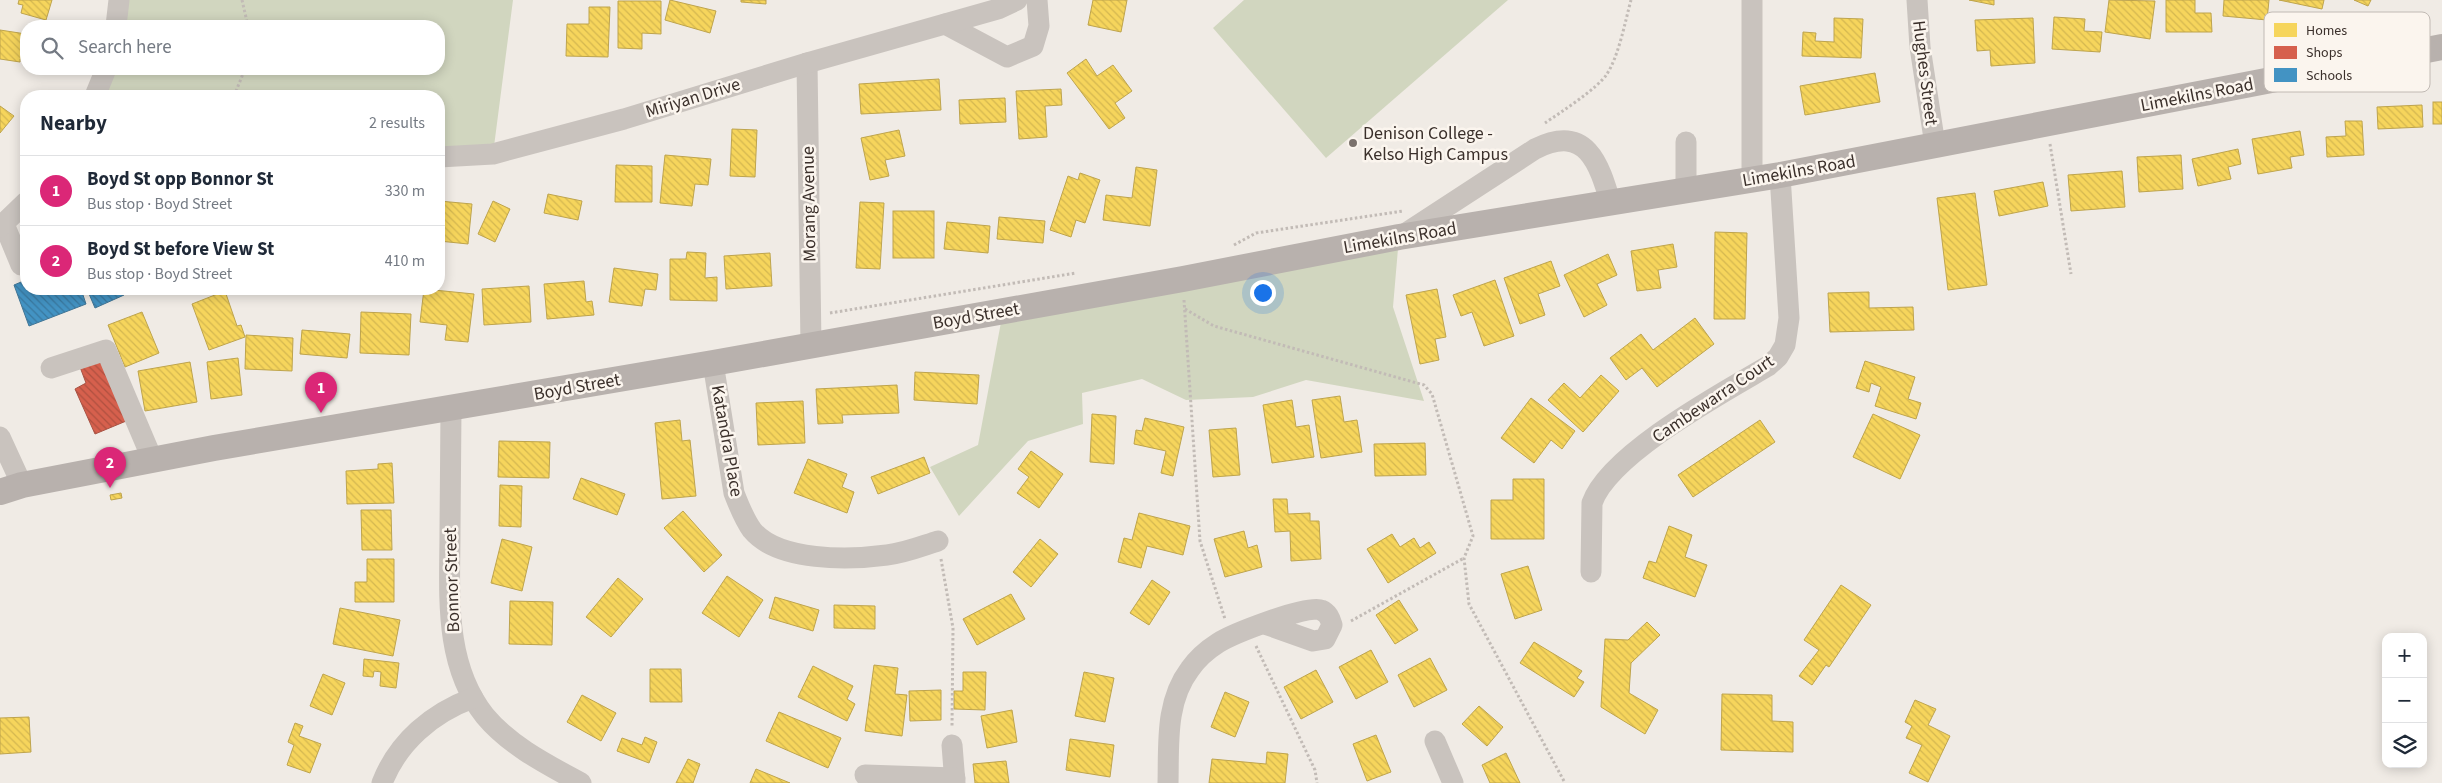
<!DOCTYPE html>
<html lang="en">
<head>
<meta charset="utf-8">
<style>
	:root { --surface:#fff; --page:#f2f2f3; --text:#1f2937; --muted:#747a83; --line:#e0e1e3; --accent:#db2777 }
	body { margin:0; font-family:"Source Sans 3",sans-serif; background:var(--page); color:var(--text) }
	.controls { position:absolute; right:15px; bottom:15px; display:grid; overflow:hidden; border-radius:10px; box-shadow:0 2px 12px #0003 }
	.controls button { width:45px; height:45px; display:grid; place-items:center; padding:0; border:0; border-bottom:1px solid var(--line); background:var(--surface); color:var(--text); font:25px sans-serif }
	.you { position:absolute; left:1262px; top:292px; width:18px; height:18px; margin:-12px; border:4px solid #fff; border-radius:50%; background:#1a73e8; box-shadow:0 0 0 8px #1a73e833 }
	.badge { display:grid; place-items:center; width:32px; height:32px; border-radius:50%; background:var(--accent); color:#fff; font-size:16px; font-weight:700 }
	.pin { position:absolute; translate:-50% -41px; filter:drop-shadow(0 1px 2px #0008) }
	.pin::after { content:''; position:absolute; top:26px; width:18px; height:15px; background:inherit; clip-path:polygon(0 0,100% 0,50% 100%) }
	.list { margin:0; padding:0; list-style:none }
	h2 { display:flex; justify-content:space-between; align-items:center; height:65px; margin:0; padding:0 20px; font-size:21px }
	h2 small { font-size:16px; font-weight:400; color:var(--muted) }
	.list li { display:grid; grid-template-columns:32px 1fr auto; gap:15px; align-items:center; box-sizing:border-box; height:70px; padding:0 20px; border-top:1px solid var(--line) }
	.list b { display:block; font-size:19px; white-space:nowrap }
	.list p { margin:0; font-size:16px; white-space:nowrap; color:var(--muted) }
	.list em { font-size:16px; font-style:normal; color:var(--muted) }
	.icon { flex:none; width:28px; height:28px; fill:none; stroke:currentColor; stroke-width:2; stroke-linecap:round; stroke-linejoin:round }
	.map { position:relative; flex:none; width:2442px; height:783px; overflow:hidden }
	.search { position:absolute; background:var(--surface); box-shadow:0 2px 12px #0003; left:20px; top:20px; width:425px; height:55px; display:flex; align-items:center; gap:12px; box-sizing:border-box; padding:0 18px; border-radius:20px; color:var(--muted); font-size:19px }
	.panel { position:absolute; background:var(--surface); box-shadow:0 2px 12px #0003; left:20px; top:90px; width:425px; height:205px; border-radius:20px }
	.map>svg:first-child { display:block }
	.green { fill:#d1d6bf }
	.homes { fill:url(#homes-back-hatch); stroke:#bea44d }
	.shops { fill:url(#shops-back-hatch); stroke:#a85243 }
	.schools { fill:url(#schools-back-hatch); stroke:#417595 }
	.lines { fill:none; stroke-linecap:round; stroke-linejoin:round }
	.path { stroke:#c2bbb6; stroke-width:3; stroke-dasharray:2.5 2.5; stroke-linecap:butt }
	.minor { stroke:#c9c3be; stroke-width:21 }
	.major { stroke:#b8b1ad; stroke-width:26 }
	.poi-dot { fill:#7a716c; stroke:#fbf5ee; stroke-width:2 }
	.labels { text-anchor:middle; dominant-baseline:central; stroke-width:5; stroke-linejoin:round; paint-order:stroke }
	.street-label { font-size:18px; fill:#3b302b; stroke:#fbf5ee }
	.poi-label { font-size:18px; fill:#3b302b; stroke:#fbf5ee; text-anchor:start }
	.key { fill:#fbf5ee; stroke:#c1bab4; stroke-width:1 }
	.key-label { font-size:14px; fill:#3b302b }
</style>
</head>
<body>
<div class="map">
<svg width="2442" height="783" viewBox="0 0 2442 783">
	<defs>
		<pattern id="homes-back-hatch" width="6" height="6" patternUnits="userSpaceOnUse" patternTransform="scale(1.25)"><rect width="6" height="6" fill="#f6d55c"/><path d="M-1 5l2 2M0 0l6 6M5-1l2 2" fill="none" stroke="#d4b750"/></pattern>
		<pattern id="shops-back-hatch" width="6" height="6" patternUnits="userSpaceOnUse" patternTransform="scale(1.25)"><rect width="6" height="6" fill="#d6604d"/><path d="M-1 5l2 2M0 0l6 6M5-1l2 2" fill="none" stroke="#af5040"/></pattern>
		<pattern id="schools-back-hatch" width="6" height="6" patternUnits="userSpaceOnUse" patternTransform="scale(1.25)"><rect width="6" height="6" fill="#4393c3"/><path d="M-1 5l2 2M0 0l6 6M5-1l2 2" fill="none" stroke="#39789f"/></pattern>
	</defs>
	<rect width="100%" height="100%" fill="#f0ebe5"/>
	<!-- green -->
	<g class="green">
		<path d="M 119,0 L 513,0 L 493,154 L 439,157 L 439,96 L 95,96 L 106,69 L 439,69 L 439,26 L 116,26 Z"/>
		<path d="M 1244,0 L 1508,0 L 1326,158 L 1213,28 Z"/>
		<path d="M 1399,237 L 1393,307 L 1424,401 L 1306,380 L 1253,397 L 1186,400 L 1142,379 L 1082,393 L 1083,424 L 1028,441 L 959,516 L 930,467 L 978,445 L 1002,317 Z"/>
	</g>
	<!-- homes -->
	<g class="homes">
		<path d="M 19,0 L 52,0 L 46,20 L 21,13 L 23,5 L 18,4 Z"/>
		<path d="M 670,0 L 716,11 L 710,33 L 665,20 Z"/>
		<path d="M 741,0 L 766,0 L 766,4 L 741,2 Z"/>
		<path d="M 1093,0 L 1127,0 L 1121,32 L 1088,25 Z"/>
		<path d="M 1969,0 L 1994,0 L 1994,5 Z"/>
		<path d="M 2109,0 L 2155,1 L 2150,39 L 2105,32 Z"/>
		<path d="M 2166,0 L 2195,0 L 2195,13 L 2211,13 L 2212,32 L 2166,32 Z"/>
		<path d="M 2224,0 L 2269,0 L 2267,20 L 2223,16 Z"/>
		<path d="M 2279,0 L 2324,0 L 2322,9 Z"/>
		<path d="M 2354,0 L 2371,0 L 2368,6 Z"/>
		<path d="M 618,1 L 661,1 L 661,34 L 642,33 L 642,49 L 618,48 Z"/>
		<path d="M 589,7 L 610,7 L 608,57 L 566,56 L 567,24 L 589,24 Z"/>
		<path d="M 2054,17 L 2085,19 L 2084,31 L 2102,32 L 2100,52 L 2052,49 Z"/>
		<path d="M 1834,18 L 1863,19 L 1861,58 L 1802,56 L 1803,32 L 1816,33 L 1815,41 L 1834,42 Z"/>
		<path d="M 2033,18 L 2035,63 L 1991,66 L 1990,50 L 1977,51 L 1975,20 Z"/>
		<path d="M 0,30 L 26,34 L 26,60 L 20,59 L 20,62 L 0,59 Z"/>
		<path d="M 1086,59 L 1097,76 L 1113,65 L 1132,91 L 1115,103 L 1125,118 L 1109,129 L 1067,73 Z"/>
		<path d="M 1875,73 L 1880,102 L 1805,115 L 1800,86 Z"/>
		<path d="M 939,79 L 941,110 L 861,114 L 859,84 Z"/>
		<path d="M 1061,89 L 1062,105 L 1045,106 L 1047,137 L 1019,139 L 1016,91 Z"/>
		<path d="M 1005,98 L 1006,122 L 960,124 L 959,100 Z"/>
		<rect x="2433" y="102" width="9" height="22"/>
		<path d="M 2422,105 L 2423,127 L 2378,129 L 2377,107 Z"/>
		<path d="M 0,106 L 14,116 L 0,133 Z"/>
		<path d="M 2345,121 L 2362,121 L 2364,155 L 2327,157 L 2326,137 L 2346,136 Z"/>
		<path d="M 732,129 L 757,130 L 755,177 L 730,176 Z"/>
		<path d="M 899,130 L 905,156 L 885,160 L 889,176 L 870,180 L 861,138 Z"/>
		<path d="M 2300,131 L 2304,155 L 2290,157 L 2292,168 L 2258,174 L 2252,139 Z"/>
		<path d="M 2238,149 L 2241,164 L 2228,167 L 2231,179 L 2198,186 L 2192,159 Z"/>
		<path d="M 665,155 L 711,159 L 708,185 L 695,184 L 692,206 L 660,203 Z"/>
		<path d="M 2181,155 L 2183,189 L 2139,192 L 2137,157 Z"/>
		<path d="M 616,165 L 652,166 L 652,202 L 615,202 Z"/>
		<path d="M 1136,167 L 1157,170 L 1150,226 L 1103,220 L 1106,195 L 1132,198 Z"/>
		<path d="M 2122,171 L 2125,207 L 2071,211 L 2068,175 Z"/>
		<path d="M 1080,173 L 1100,180 L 1085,223 L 1076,220 L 1071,237 L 1050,230 L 1068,176 L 1078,180 Z"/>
		<path d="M 2043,182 L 2048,206 L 1999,216 L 1994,191 Z"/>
		<path d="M 1975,193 L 1987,285 L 1948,290 L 1937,198 Z"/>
		<path d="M 548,194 L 582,201 L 578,220 L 544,213 Z"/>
		<path d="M 439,201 L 472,204 L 468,244 L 439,241 Z"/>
		<path d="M 493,201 L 510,209 L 495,242 L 478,234 Z"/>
		<path d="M 860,202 L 884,203 L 880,269 L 856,268 Z"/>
		<rect x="893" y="211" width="41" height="47"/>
		<path d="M 999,217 L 1045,221 L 1043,243 L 997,239 Z"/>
		<path d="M 947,222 L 990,226 L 988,253 L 944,249 Z"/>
		<path d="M 1715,232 L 1747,233 L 1745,319 L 1714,319 Z"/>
		<path d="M 1673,244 L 1677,267 L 1658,270 L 1661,288 L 1637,291 L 1631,251 Z"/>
		<path d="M 687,252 L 706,253 L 705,278 L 717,277 L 717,301 L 670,300 L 670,259 L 686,259 Z"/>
		<path d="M 770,253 L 772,286 L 726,289 L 724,256 Z"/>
		<path d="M 1608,254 L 1617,275 L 1597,284 L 1607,305 L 1584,317 L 1564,275 Z"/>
		<path d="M 1551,261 L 1560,286 L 1538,294 L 1545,315 L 1520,324 L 1504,278 Z"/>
		<path d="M 614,268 L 658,274 L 656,290 L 645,289 L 642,306 L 609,302 Z"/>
		<path d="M 1495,280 L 1514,336 L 1484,346 L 1472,312 L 1461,316 L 1453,295 Z"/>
		<path d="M 584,281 L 586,302 L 592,301 L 594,315 L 547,319 L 544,284 Z"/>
		<path d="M 529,286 L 531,322 L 484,325 L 482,289 Z"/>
		<path d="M 424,289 L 474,294 L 468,342 L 445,340 L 447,325 L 420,322 Z"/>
		<path d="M 1437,289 L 1446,337 L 1435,339 L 1439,360 L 1420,364 L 1406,295 Z"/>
		<path d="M 225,291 L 237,326 L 241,325 L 245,337 L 209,350 L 192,304 Z"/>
		<path d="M 1869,292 L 1869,308 L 1913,307 L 1914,330 L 1830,332 L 1828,293 Z"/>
		<path d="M 142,312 L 159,353 L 125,367 L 108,325 Z"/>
		<path d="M 361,312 L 411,314 L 409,355 L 360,353 Z"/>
		<path d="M 1695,318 L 1714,344 L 1657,387 L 1642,368 L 1626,380 L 1610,358 L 1641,334 L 1653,350 Z"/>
		<path d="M 302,330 L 350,334 L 347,358 L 300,354 Z"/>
		<path d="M 246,335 L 293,338 L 292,371 L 245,369 Z"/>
		<path d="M 238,358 L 242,395 L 211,399 L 207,362 Z"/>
		<path d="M 1865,361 L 1915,377 L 1908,399 L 1921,403 L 1916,419 L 1875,406 L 1881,387 L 1871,383 L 1869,392 L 1856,388 Z"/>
		<path d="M 190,362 L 197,402 L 145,411 L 138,371 Z"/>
		<path d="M 915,372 L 979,375 L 977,404 L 914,400 Z"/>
		<path d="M 1601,375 L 1619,391 L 1583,432 L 1548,400 L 1564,383 L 1580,398 Z"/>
		<path d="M 897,385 L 899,413 L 842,415 L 843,423 L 818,424 L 816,389 Z"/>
		<path d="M 1340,396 L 1344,422 L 1357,420 L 1362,452 L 1321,458 L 1312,400 Z"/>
		<path d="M 1531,398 L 1575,431 L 1562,449 L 1551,440 L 1534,463 L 1501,438 Z"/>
		<path d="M 1292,400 L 1296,427 L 1309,425 L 1314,457 L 1272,463 L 1263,405 Z"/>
		<path d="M 803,401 L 805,443 L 758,445 L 756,403 Z"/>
		<path d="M 1092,414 L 1116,416 L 1114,464 L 1090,462 Z"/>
		<path d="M 1873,414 L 1920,435 L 1900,479 L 1853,457 Z"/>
		<path d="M 1145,418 L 1184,427 L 1173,476 L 1161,473 L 1166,451 L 1134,444 L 1136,430 L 1142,431 Z"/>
		<path d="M 680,420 L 682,441 L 690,440 L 696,496 L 662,499 L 655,423 Z"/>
		<path d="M 1760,420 L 1775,442 L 1693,497 L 1678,475 Z"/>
		<path d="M 1236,428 L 1240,475 L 1213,477 L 1209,430 Z"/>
		<path d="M 499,441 L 550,442 L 549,478 L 498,477 Z"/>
		<path d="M 1425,443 L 1426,475 L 1375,476 L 1374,444 Z"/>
		<path d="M 1031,451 L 1063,474 L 1039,508 L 1017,493 L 1029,477 L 1018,469 Z"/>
		<path d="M 924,457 L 930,473 L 878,494 L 871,477 Z"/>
		<path d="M 808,459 L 847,474 L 842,487 L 854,492 L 847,513 L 794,493 Z"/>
		<path d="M 392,463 L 394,503 L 347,504 L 346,471 L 378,469 L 378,464 Z"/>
		<path d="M 581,478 L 625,494 L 617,515 L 573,499 Z"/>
		<path d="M 1513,479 L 1544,479 L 1544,539 L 1491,539 L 1491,500 L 1513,500 Z"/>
		<path d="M 500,485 L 522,486 L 521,527 L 499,526 Z"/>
		<path d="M 121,493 L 122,498 L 111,500 L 110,495 Z"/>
		<path d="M 1273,499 L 1287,499 L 1288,514 L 1310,513 L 1310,521 L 1319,521 L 1321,559 L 1291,561 L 1290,531 L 1275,532 Z"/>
		<path d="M 361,510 L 391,510 L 392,550 L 362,550 Z"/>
		<path d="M 683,511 L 722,555 L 704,572 L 664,528 Z"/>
		<path d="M 1139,513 L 1190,526 L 1183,555 L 1147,546 L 1141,568 L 1118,562 L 1124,538 L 1132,540 Z"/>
		<path d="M 1669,526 L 1692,535 L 1685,557 L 1707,565 L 1695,597 L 1643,578 L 1649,561 L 1656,563 Z"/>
		<path d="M 1244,531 L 1248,548 L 1257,545 L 1262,567 L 1225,577 L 1214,539 Z"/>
		<path d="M 1392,534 L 1400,547 L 1414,538 L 1420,548 L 1429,542 L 1436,553 L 1388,583 L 1367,549 Z"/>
		<path d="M 502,539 L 532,547 L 522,591 L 491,583 Z"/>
		<path d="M 1040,539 L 1058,554 L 1031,587 L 1013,572 Z"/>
		<path d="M 367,559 L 394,559 L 394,602 L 355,602 L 355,582 L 367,582 Z"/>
		<path d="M 1528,566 L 1542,610 L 1515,619 L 1501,574 Z"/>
		<path d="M 727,576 L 763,600 L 739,637 L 702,613 Z"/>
		<path d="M 618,578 L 643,599 L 611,637 L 586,617 Z"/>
		<path d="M 1152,580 L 1170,592 L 1149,625 L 1130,613 Z"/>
		<path d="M 1841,585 L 1871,605 L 1829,667 L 1826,665 L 1812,685 L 1799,676 L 1819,650 L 1804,640 Z"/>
		<path d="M 1011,594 L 1025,619 L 977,645 L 963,619 Z"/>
		<path d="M 775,597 L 819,610 L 813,631 L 769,618 Z"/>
		<path d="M 1399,600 L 1418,630 L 1395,644 L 1376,615 Z"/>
		<path d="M 510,601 L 553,602 L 552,645 L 509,644 Z"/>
		<path d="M 834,605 L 875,606 L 875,629 L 834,628 Z"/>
		<path d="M 340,608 L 400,620 L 393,656 L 333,644 Z"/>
		<path d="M 1647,622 L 1660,635 L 1631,663 L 1629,693 L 1658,710 L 1645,734 L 1601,707 L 1605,639 L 1628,640 Z"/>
		<path d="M 1534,642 L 1582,671 L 1577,678 L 1584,682 L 1574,697 L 1520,663 Z"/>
		<path d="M 1371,650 L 1388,682 L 1356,699 L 1339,667 Z"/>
		<path d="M 1430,658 L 1447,690 L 1414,707 L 1398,675 Z"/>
		<path d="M 364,659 L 399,663 L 396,688 L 380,686 L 381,672 L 374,671 L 373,677 L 363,676 Z"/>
		<path d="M 874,665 L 898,668 L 895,694 L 907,695 L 902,736 L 865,731 Z"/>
		<path d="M 813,666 L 853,686 L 847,699 L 855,704 L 847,721 L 798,697 Z"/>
		<path d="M 650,669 L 681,669 L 682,702 L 650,702 Z"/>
		<path d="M 1316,670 L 1333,702 L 1301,719 L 1284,687 Z"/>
		<path d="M 963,672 L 986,672 L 985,710 L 954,709 L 954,691 L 963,691 Z"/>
		<path d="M 1084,672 L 1114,678 L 1105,722 L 1075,716 Z"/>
		<path d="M 323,674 L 345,683 L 332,715 L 310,706 Z"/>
		<path d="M 941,690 L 941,720 L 910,721 L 909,691 Z"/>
		<path d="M 1225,692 L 1249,702 L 1235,737 L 1211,727 Z"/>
		<path d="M 1722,694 L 1772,695 L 1772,721 L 1793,722 L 1793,752 L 1721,750 Z"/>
		<path d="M 582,695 L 616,713 L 601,741 L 567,722 Z"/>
		<path d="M 1915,700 L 1936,709 L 1928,725 L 1950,736 L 1928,782 L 1909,773 L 1922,745 L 1906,738 L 1912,726 L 1905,722 Z"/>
		<path d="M 1479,706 L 1503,727 L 1487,746 L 1462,724 Z"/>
		<path d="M 1012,710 L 1017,742 L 987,748 L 981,716 Z"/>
		<path d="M 779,712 L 841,738 L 828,768 L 766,741 Z"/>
		<path d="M 29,717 L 31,752 L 0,754 L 0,718 Z"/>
		<path d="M 295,723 L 303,726 L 299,736 L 321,744 L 310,773 L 287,765 L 294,745 L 288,742 Z"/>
		<path d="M 1376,735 L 1391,772 L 1367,781 L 1353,744 Z"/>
		<path d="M 645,737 L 657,742 L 649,763 L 617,751 L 622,738 L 642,745 Z"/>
		<path d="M 1070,739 L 1114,745 L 1110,777 L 1066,770 Z"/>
		<path d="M 1267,752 L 1288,754 L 1285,783 L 1209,783 L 1212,759 L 1266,764 Z"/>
		<path d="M 1506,753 L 1520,783 L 1490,783 L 1482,765 Z"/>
		<path d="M 688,759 L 700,764 L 693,783 L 676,783 Z"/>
		<path d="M 1006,761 L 1009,783 L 975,783 L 973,764 Z"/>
		<path d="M 756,769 L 790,783 L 750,783 Z"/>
	</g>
	<!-- shops -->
	<path class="shops" d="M 101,358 L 131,419 L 95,434 L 75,389 L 86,383 L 80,367 Z"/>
	<!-- schools -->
	<g class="schools">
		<path d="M 26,280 L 26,289 L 81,289 L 86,304 L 29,326 L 14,285 Z"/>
		<path d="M 87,289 L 122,289 L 124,295 L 95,308 Z"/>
	</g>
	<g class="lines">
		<!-- path -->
		<g class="path">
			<path d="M 242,0 L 248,26"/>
			<path d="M 234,96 L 245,69"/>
			<path d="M 1545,123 C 1561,112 1597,89 1607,74 C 1619,55 1625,22 1631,0"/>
			<path d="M 2050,144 L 2071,274"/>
			<path d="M 1234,245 L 1256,233 L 1403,211"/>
			<path d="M 1184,300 L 1200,541 L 1225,619"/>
			<path d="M 1185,309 L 1214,326 L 1424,385 L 1432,394 L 1473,536 L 1464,558 L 1469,604 L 1565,783"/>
			<path d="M 830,313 L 1076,273"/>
			<path d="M 941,559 L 953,628 L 952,727"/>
			<path d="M 1351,621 L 1464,558"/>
			<path d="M 1256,646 L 1315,770 L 1317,783"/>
		</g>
		<!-- minor -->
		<g class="minor">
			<path d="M 1917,0 L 1920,47 L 1935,145"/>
			<path d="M 945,24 L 1007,57 L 1033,46 L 1039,26 L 1037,0"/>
			<path d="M 116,26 L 119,0"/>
			<path d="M 807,63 L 811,346"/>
			<path d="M 95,96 L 106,69"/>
			<path d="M 1686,142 L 1686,191"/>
			<path d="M 439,157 L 493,154 L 624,119 L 807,63 L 998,9 L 1017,0"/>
			<path d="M 1752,179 L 1752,0"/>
			<path d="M 4,224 L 21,265 L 26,262"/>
			<path d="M 0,227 L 26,202"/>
			<path d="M 1403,235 L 1535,149 C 1587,123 1599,164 1611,204"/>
			<path d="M 713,363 L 734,493 C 739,506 744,519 752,530 C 778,562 850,560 887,555 C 905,553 922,546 938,541"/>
			<path d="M 51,368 L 106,350 L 153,461"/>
			<path d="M 451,409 C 451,449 450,490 450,530 C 450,593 443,663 485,716 C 510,746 548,765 581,783"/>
			<path d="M 0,437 L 22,485"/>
			<path d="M 1591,572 L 1592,503 C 1609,454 1722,393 1768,366 L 1778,357 L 1785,345 L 1789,318 L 1780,175"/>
			<path d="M 1435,741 L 1453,783"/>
			<path d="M 952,745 L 955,783"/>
			<path d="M 865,775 L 955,778"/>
			<path d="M 382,783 C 398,742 432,713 473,698"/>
			<path d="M 1168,783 C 1169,744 1165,702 1190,669 C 1197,659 1207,650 1218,643 C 1232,634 1308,604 1321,610 C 1328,613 1330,618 1332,625 L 1325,639 L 1313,641 L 1265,624"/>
		</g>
		<!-- major -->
		<path class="major" d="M 0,492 L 22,485 L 214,448 L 713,363 L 1183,279 L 1399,237 L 1780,175 L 2442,47"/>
	</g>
	<!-- markers -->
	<circle class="poi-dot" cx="1353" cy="143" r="5"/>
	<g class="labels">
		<!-- street labels -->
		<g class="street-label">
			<text transform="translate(1925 73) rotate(83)">Hughes Street</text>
			<text transform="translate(2197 95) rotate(-11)">Limekilns Road</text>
			<text transform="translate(693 98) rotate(-17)">Miriyan Drive</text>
			<text transform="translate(1799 171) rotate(-10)">Limekilns Road</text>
			<text transform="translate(809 204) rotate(-91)">Morang Avenue</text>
			<text transform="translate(1400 238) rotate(-10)">Limekilns Road</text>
			<text transform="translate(976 316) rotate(-10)">Boyd Street</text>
			<text transform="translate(577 387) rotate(-10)">Boyd Street</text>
			<text transform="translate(1713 399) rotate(-34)">Cambewarra Court</text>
			<text transform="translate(727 441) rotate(80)">Katandra Place</text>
			<text transform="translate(452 580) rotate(-92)">Bonnor Street</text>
		</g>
		<!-- poi labels -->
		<g class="poi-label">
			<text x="1363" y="133">Denison College -<tspan x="1363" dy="21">Kelso High Campus</tspan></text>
		</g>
	</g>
	<!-- legend -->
	<rect x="2264" y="12" width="166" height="80" rx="8" class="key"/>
	<rect x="2274" y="23" width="23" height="14" fill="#f6d55c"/>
	<rect x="2274" y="46" width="23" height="13" fill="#d6604d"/>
	<rect x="2274" y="68" width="23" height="14" fill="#4393c3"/>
	<g class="key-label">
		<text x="2306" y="35">Homes</text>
		<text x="2306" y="57">Shops</text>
		<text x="2306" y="80">Schools</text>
	</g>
</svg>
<div class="controls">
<button>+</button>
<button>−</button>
<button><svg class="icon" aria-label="layers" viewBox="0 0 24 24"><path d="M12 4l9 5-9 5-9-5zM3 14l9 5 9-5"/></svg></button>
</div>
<div class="you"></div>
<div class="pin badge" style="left:321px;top:413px">1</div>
<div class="pin badge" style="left:110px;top:488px">2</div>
<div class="search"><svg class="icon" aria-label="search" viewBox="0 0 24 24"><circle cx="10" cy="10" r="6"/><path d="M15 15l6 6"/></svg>Search here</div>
<section class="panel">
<h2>Nearby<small>2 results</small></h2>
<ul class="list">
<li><span class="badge">1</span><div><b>Boyd St opp Bonnor St</b><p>Bus stop · Boyd Street</p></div><em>330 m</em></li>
<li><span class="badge">2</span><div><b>Boyd St before View St</b><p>Bus stop · Boyd Street</p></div><em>410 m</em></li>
</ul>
</section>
</div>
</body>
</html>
